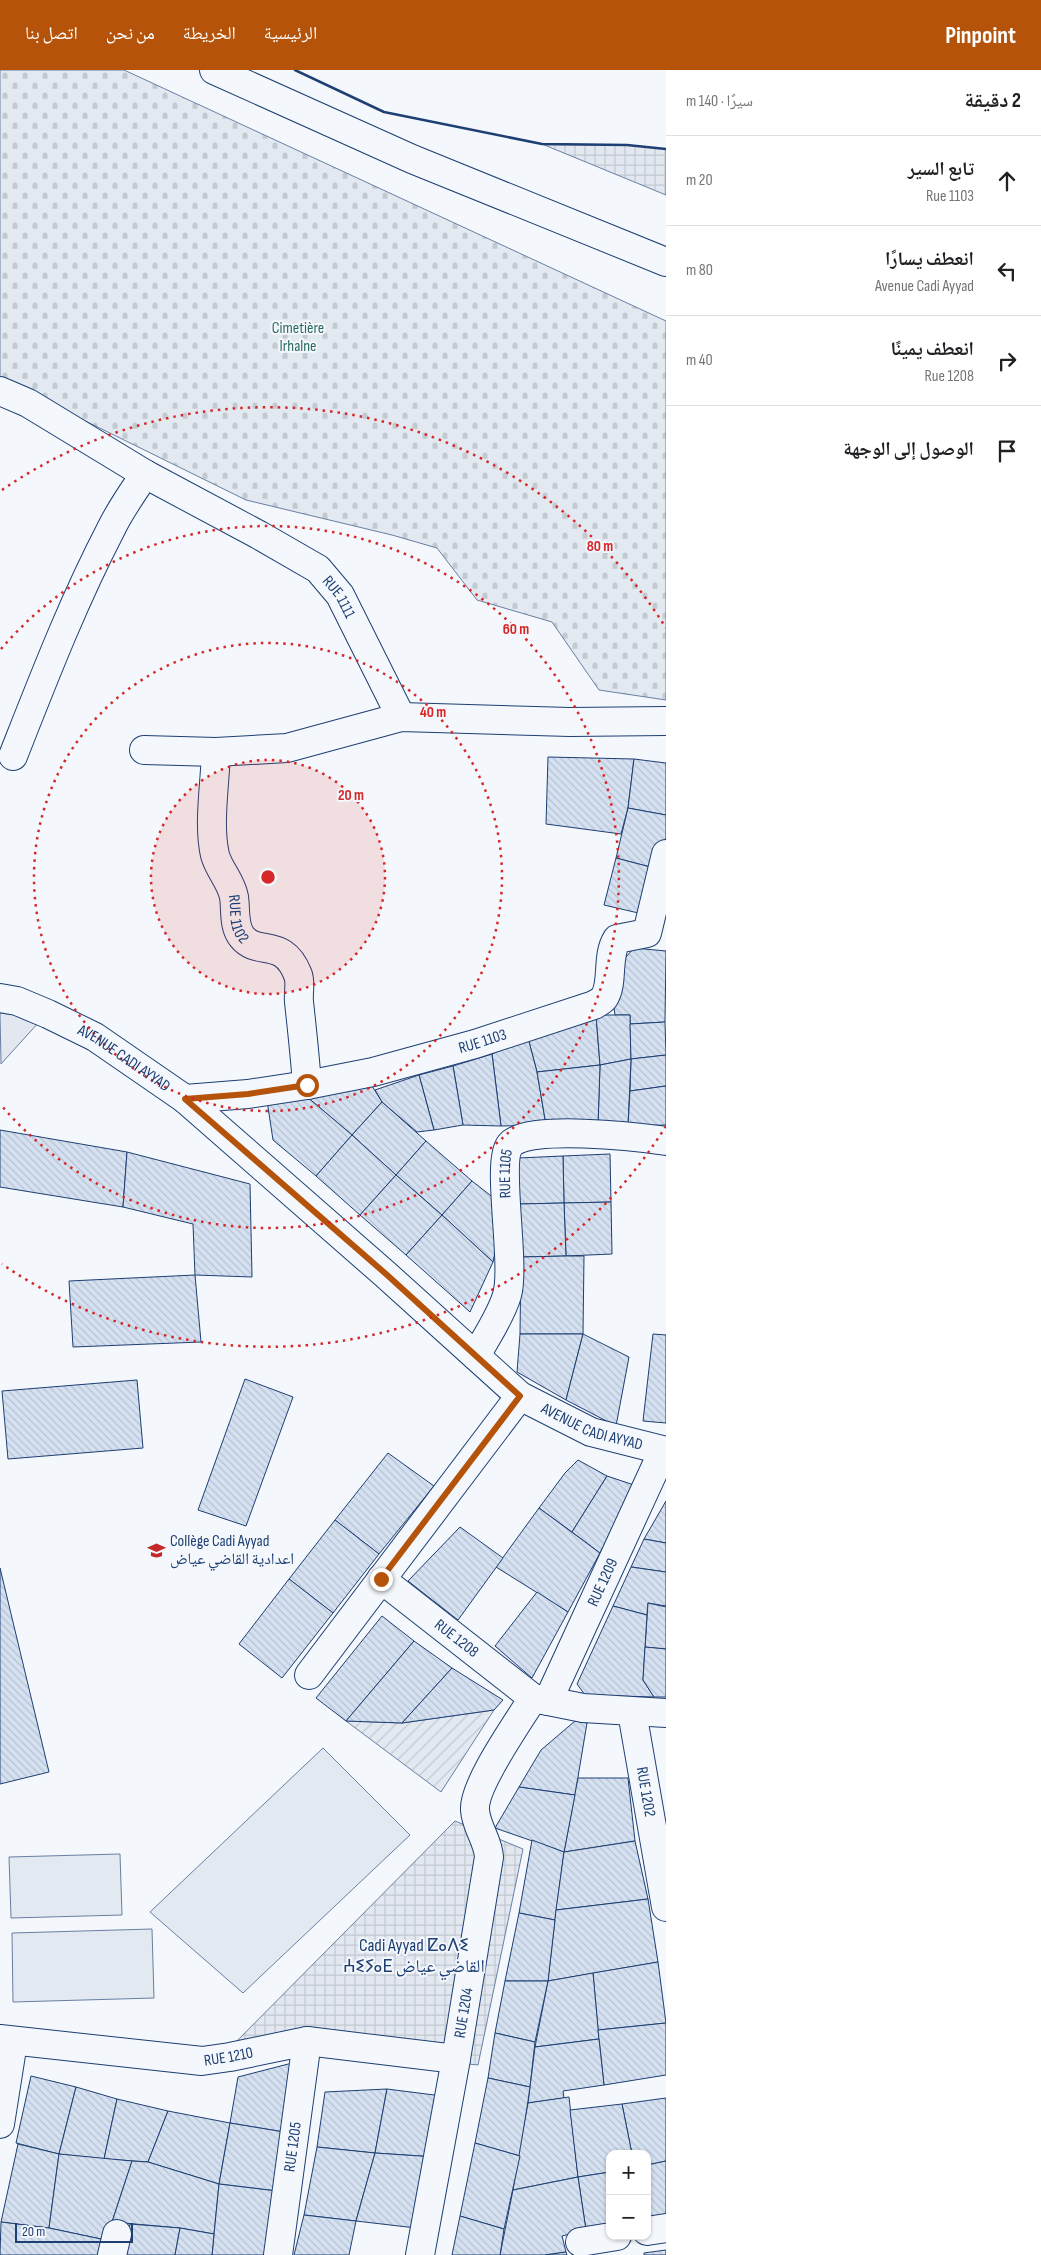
<!DOCTYPE html>
<html lang="ar">
<head>
<meta charset="utf-8">
<style>
	:root { --surface:#fff; --page:#f6f6f6; --text:#202124; --muted:#757577; --line:#e0e0e0; --accent:#b45309 }
	body { margin:0; font-family:"Sofia Sans Condensed","Noto Naskh Arabic","Noto Sans Tifinagh",sans-serif; background:var(--page); color:var(--text); direction:rtl }
	.controls { position:absolute; right:15px; bottom:15px; display:grid; overflow:hidden; border-radius:10px; box-shadow:0 1px 4px #0004 }
	.controls button { width:45px; height:45px; display:grid; place-items:center; padding:0; border:0; border-bottom:1px solid var(--line); background:var(--surface); color:var(--text); font:25px sans-serif }
	.scale { position:absolute; left:15px; bottom:12px; width:118px; box-sizing:border-box; padding-left:5px; border:2px solid #1d3f73; border-top:0; font-size:14px; line-height:18px; white-space:nowrap; color:#1d3f73; -webkit-text-stroke:4px #f4f7fb; paint-order:stroke }
	.stop { position:absolute; width:15px; height:15px; margin:-11px; border:4px solid #b45309; border-radius:50%; background:#fff }
	.stop.end { background:#b45309; border-color:#fff; box-shadow:0 1px 5px #0008 }
	.list { margin:0; padding:0; list-style:none }
	h2 { display:flex; justify-content:space-between; align-items:center; height:65px; margin:0; padding:0 20px; font-size:21px }
	h2 small { font-size:16px; font-weight:400; color:var(--muted) }
	.list li { display:grid; grid-template-columns:32px 1fr auto; gap:15px; align-items:center; box-sizing:border-box; height:90px; padding:0 20px; border-top:1px solid var(--line) }
	.list b { display:block; font-size:19px; white-space:nowrap }
	.list p { margin:0; font-size:16px; white-space:nowrap; color:var(--muted) }
	.list em { font-size:16px; font-style:normal; color:var(--muted) }
	.icon { flex:none; width:28px; height:28px; fill:none; stroke:currentColor; stroke-width:2; stroke-linecap:round; stroke-linejoin:round }
	.map { position:relative; flex:none; width:666px; height:2185px; overflow:hidden; direction:ltr }
	header { display:flex; align-items:center; gap:30px; box-sizing:border-box; height:70px; padding:0 25px; background:var(--accent); color:#fff }
	header strong { font-size:24px }
	nav { display:flex; gap:28px; margin-inline-start:auto; font-size:18px }
	main { display:flex }
	aside { flex:1; background:var(--surface) }
	.map>svg:first-child { display:block }
	.grass { fill:#e3e9f0; stroke:#687fa3 }
	.cemetery { fill:url(#cemetery-stones); stroke:#687fa3 }
	.garden { fill:url(#garden-furrows); stroke:#687fa3 }
	.parking { fill:#e3e8f0; stroke:#687fa3 }
	.plaza { fill:url(#plaza-grid); stroke:#687fa3 }
	.building { fill:url(#building-back-hatch); stroke:#1d3f73 }
	.lines { fill:none; stroke-linecap:round; stroke-linejoin:round }
	.minor-casing { stroke:#1d3f73; stroke-width:30 }
	.minor { stroke:#f4f7fb; stroke-width:28 }
	.wall { stroke:#1d3f73; stroke-width:2.5 }
	.route { stroke:#b45309; stroke-width:6 }
	.ring { fill:none; stroke:#d62828; stroke-width:2.5; stroke-dasharray:2.5 5 }
	.labels { text-anchor:middle; dominant-baseline:central; stroke-width:4; stroke-linejoin:round; paint-order:stroke }
	.park-label { font-size:16px; fill:#2c6c60; stroke:#f4f7fb }
	.street-label { font-size:16px; fill:#1d3f73; stroke:#f4f7fb }
	.poi-label { font-size:16px; fill:#1d3f73; stroke:#f4f7fb; text-anchor:start }
	.neighbourhood-label { font-size:18px; fill:#1d3f73; stroke:#f4f7fb }
	.centre { fill:#d62828; stroke:#f4f7fb; stroke-width:2.5 }
	.ring-label { font-size:15px; text-anchor:middle; font-weight:bold; fill:#d62828; stroke:#f4f7fb; stroke-width:4; stroke-linejoin:round; paint-order:stroke }
</style>
</head>
<body>
<header>
<strong>Pinpoint</strong>
<nav><a>الرئيسية</a><a>الخريطة</a><a>من نحن</a><a>اتصل بنا</a></nav>
</header>
<main>
<aside>
<h2>2 دقيقة<small>سيرًا · 140 m</small></h2>
<ul class="list">
<li><svg class="icon" aria-label="ahead" viewBox="0 0 24 24"><path d="M12 20V5M6 11l6-6 6 6"/></svg><div><b>تابع السير</b><p>Rue 1103</p></div><em>20 m</em></li>
<li><svg class="icon" aria-label="left" viewBox="0 0 24 24"><path d="M17 20v-9H6M10 6l-5 5 5 5"/></svg><div><b>انعطف يسارًا</b><p>Avenue Cadi Ayyad</p></div><em>80 m</em></li>
<li><svg class="icon" aria-label="right" viewBox="0 0 24 24"><path d="M7 20v-9h11M14 6l5 5-5 5"/></svg><div><b>انعطف يمينًا</b><p>Rue 1208</p></div><em>40 m</em></li>
<li><svg class="icon" aria-label="arrive" viewBox="0 0 24 24"><path d="M6 21V4h12l-3 4 3 4H6"/></svg><div><b>الوصول إلى الوجهة</b></div></li>
</ul>
</aside>
<div class="map">
<svg width="666" height="2185" viewBox="0 0 666 2185">
	<defs>
		<pattern id="cemetery-stones" width="16" height="16" patternUnits="userSpaceOnUse" patternTransform="scale(1.25)"><rect width="16" height="16" fill="#e3e9f0"/><path d="M2 7V4a2 2 0 0 1 4 0v3zM10 15v-3a2 2 0 0 1 4 0v3z" fill="#c2c9d1"/></pattern>
		<pattern id="garden-furrows" width="10" height="10" patternUnits="userSpaceOnUse" patternTransform="scale(1.25)"><rect width="10" height="10" fill="#e3e9f0"/><path d="M-1 1l2-2M0 10L10 0M9 11l2-2" fill="none" stroke="#c2c9d1"/></pattern>
		<pattern id="plaza-grid" width="8" height="8" patternUnits="userSpaceOnUse" patternTransform="scale(1.25)"><rect width="8" height="8" fill="#e3e8f0"/><path d="M0 4h8M4 0v8" fill="none" stroke="#c2c8d1"/></pattern>
		<pattern id="building-back-hatch" width="6" height="6" patternUnits="userSpaceOnUse" patternTransform="scale(1.25)"><rect width="6" height="6" fill="#d5e0f0"/><path d="M-1 5l2 2M0 0l6 6M5-1l2 2" fill="none" stroke="#b6c1d1"/></pattern>
	</defs>
	<rect width="100%" height="100%" fill="#f4f7fb"/>
	<!-- grass -->
	<g class="grass">
		<path d="M 323,1678 L 410,1765 L 243,1923 L 150,1842 Z"/>
		<path d="M 120,1784 L 122,1845 L 11,1848 L 9,1787 Z"/>
		<path d="M 152,1859 L 154,1928 L 13,1932 L 12,1863 Z"/>
	</g>
	<!-- cemetery -->
	<path class="cemetery" d="M 0,0 L 124,0 L 666,251 L 666,630 L 599,620 L 552,552 L 477,530 L 437,478 L 392,465 L 246,430 L 0,309 Z"/>
	<!-- garden -->
	<path class="garden" d="M 494,1640 L 441,1722 L 346,1651 L 402,1653 Z"/>
	<!-- parking -->
	<path class="parking" d="M 0,943 L 17,945 L 39,952 L 1,994 Z"/>
	<!-- plaza -->
	<g class="plaza">
		<path d="M 542,74 L 627,75 L 666,79 L 666,125 Z"/>
		<path d="M 455,1751 L 523,1779 L 478,1995 L 331,1980 L 226,1982 Z"/>
	</g>
	<!-- building -->
	<g class="building">
		<path d="M 548,687 L 634,689 L 628,738 L 621,764 L 546,754 Z"/>
		<path d="M 634,689 L 666,693 L 666,745 L 628,738 Z"/>
		<path d="M 628,738 L 666,745 L 666,767 L 658,799 L 616,788 Z"/>
		<path d="M 616,788 L 658,799 L 647,845 L 604,835 Z"/>
		<path d="M 634,878 L 666,881 L 665,952 L 630,954 L 630,945 L 615,945 L 610,905 Z"/>
		<path d="M 596,945 L 600,995 L 537,1002 L 528,968 Z"/>
		<path d="M 596,945 L 630,945 L 631,989 L 600,995 Z"/>
		<path d="M 665,952 L 666,985 L 631,989 L 630,954 Z"/>
		<path d="M 528,968 L 537,1002 L 546,1055 L 501,1056 L 492,984 Z"/>
		<path d="M 492,984 L 501,1056 L 463,1055 L 453,996 Z"/>
		<path d="M 666,985 L 666,1016 L 630,1021 L 631,989 Z"/>
		<path d="M 631,989 L 628,1056 L 598,1055 L 600,995 Z"/>
		<path d="M 600,995 L 598,1055 L 546,1055 L 537,1002 Z"/>
		<path d="M 453,996 L 463,1055 L 434,1060 L 419,1005 Z"/>
		<path d="M 419,1005 L 434,1060 L 417,1062 L 382,1032 L 375,1020 Z"/>
		<path d="M 369,1011 L 382,1032 L 352,1065 L 299,1020 Z"/>
		<path d="M 666,1016 L 666,1055 L 628,1056 L 630,1021 Z"/>
		<path d="M 299,1020 L 352,1065 L 316,1106 L 273,1070 L 266,1024 Z"/>
		<path d="M 382,1032 L 426,1071 L 396,1105 L 352,1065 Z"/>
		<path d="M 0,1060 L 127,1082 L 123,1137 L 0,1117 Z"/>
		<path d="M 352,1065 L 396,1105 L 360,1145 L 316,1106 Z"/>
		<path d="M 426,1071 L 472,1111 L 442,1145 L 396,1105 Z"/>
		<path d="M 127,1082 L 250,1114 L 252,1207 L 195,1205 L 193,1154 L 123,1137 Z"/>
		<path d="M 610,1084 L 611,1132 L 564,1133 L 563,1086 Z"/>
		<path d="M 563,1086 L 564,1133 L 519,1134 L 518,1088 Z"/>
		<path d="M 396,1105 L 442,1145 L 406,1185 L 360,1145 Z"/>
		<path d="M 472,1111 L 504,1136 L 493,1192 L 442,1145 Z"/>
		<path d="M 611,1132 L 612,1184 L 566,1186 L 564,1133 Z"/>
		<path d="M 564,1133 L 566,1186 L 521,1187 L 519,1134 Z"/>
		<path d="M 442,1145 L 493,1192 L 470,1242 L 406,1185 Z"/>
		<path d="M 566,1186 L 584,1186 L 583,1264 L 520,1264 L 521,1187 Z"/>
		<path d="M 195,1205 L 201,1272 L 73,1277 L 69,1211 Z"/>
		<path d="M 520,1264 L 583,1264 L 566,1330 L 517,1302 Z"/>
		<path d="M 583,1264 L 629,1287 L 616,1356 L 566,1330 Z"/>
		<path d="M 653,1264 L 666,1265 L 666,1353 L 643,1351 Z"/>
		<path d="M 245,1309 L 293,1327 L 246,1456 L 198,1440 Z"/>
		<path d="M 137,1310 L 143,1378 L 8,1389 L 2,1321 Z"/>
		<path d="M 388,1383 L 434,1416 L 379,1484 L 335,1450 Z"/>
		<path d="M 578,1390 L 607,1406 L 572,1462 L 539,1438 L 565,1403 Z"/>
		<path d="M 607,1406 L 634,1415 L 600,1483 L 572,1462 Z"/>
		<path d="M 666,1431 L 666,1473 L 644,1469 Z"/>
		<path d="M 539,1438 L 600,1483 L 568,1542 L 496,1497 Z"/>
		<path d="M 335,1450 L 379,1484 L 333,1543 L 289,1509 Z"/>
		<path d="M 460,1457 L 503,1488 L 458,1550 L 408,1511 Z"/>
		<path d="M 644,1469 L 666,1473 L 666,1502 L 631,1497 Z"/>
		<path d="M 631,1497 L 666,1502 L 666,1536 L 648,1533 L 647,1545 L 613,1536 Z"/>
		<path d="M 0,1498 L 49,1702 L 0,1714 Z"/>
		<path d="M 289,1509 L 333,1543 L 282,1608 L 239,1574 Z"/>
		<path d="M 537,1522 L 568,1542 L 532,1608 L 495,1576 Z"/>
		<path d="M 648,1533 L 666,1537 L 666,1579 L 645,1577 Z"/>
		<path d="M 613,1536 L 647,1545 L 643,1610 L 654,1627 L 585,1625 L 577,1614 Z"/>
		<path d="M 382,1546 L 414,1571 L 346,1651 L 316,1628 Z"/>
		<path d="M 414,1571 L 452,1598 L 402,1653 L 346,1651 Z"/>
		<path d="M 645,1577 L 666,1579 L 666,1627 L 654,1627 L 643,1610 Z"/>
		<path d="M 452,1598 L 503,1630 L 494,1640 L 402,1653 Z"/>
		<path d="M 575,1651 L 587,1653 L 575,1725 L 519,1717 L 541,1680 Z"/>
		<path d="M 578,1708 L 628,1708 L 635,1771 L 564,1782 Z"/>
		<path d="M 519,1717 L 575,1725 L 564,1782 L 495,1758 Z"/>
		<path d="M 532,1770 L 564,1782 L 555,1850 L 519,1843 Z"/>
		<path d="M 635,1771 L 648,1829 L 556,1840 L 564,1782 Z"/>
		<path d="M 648,1829 L 658,1892 L 548,1911 L 556,1840 Z"/>
		<path d="M 519,1843 L 555,1850 L 548,1911 L 505,1911 Z"/>
		<path d="M 658,1892 L 666,1953 L 598,1960 L 593,1903 Z"/>
		<path d="M 593,1903 L 599,1969 L 535,1977 L 548,1911 Z"/>
		<path d="M 505,1911 L 548,1911 L 535,1972 L 495,1963 Z"/>
		<path d="M 666,1953 L 666,2005 L 604,2015 L 598,1960 Z"/>
		<path d="M 495,1963 L 535,1972 L 530,2017 L 488,2008 Z"/>
		<path d="M 599,1969 L 604,2015 L 563,2021 L 564,2028 L 528,2033 L 535,1977 Z"/>
		<path d="M 300,1991 L 284,2062 L 230,2053 L 238,2007 Z"/>
		<path d="M 31,2006 L 76,2017 L 59,2084 L 16,2073 Z"/>
		<path d="M 488,2008 L 530,2017 L 520,2086 L 475,2073 Z"/>
		<path d="M 76,2017 L 117,2029 L 104,2089 L 59,2084 Z"/>
		<path d="M 387,2019 L 375,2083 L 317,2077 L 325,2022 Z"/>
		<path d="M 387,2019 L 442,2026 L 435,2087 L 375,2083 Z"/>
		<path d="M 569,2027 L 578,2107 L 513,2120 L 528,2033 Z"/>
		<path d="M 666,2028 L 666,2091 L 647,2095 L 647,2084 L 632,2084 L 622,2034 Z"/>
		<path d="M 117,2029 L 168,2041 L 148,2092 L 104,2089 Z"/>
		<path d="M 622,2034 L 632,2084 L 610,2084 L 610,2102 L 578,2107 L 570,2040 Z"/>
		<path d="M 168,2041 L 230,2053 L 219,2114 L 148,2092 Z"/>
		<path d="M 230,2053 L 284,2062 L 277,2121 L 219,2114 Z"/>
		<path d="M 475,2073 L 520,2086 L 504,2159 L 460,2146 Z"/>
		<path d="M 18,2074 L 59,2084 L 49,2158 L 1,2152 Z"/>
		<path d="M 317,2077 L 375,2083 L 356,2151 L 304,2145 Z"/>
		<path d="M 375,2083 L 435,2087 L 416,2158 L 356,2151 Z"/>
		<path d="M 59,2084 L 132,2091 L 112,2152 L 101,2169 L 49,2158 Z"/>
		<path d="M 132,2091 L 148,2092 L 219,2114 L 214,2164 L 180,2158 L 112,2152 Z"/>
		<path d="M 666,2091 L 666,2147 L 647,2150 L 647,2095 Z"/>
		<path d="M 610,2102 L 610,2156 L 586,2160 L 578,2107 Z"/>
		<path d="M 578,2107 L 586,2160 L 562,2166 L 566,2182 L 545,2185 L 500,2185 L 513,2120 Z"/>
		<path d="M 219,2114 L 277,2121 L 269,2185 L 212,2185 Z"/>
		<path d="M 304,2145 L 356,2151 L 349,2185 L 294,2185 Z"/>
		<path d="M 460,2146 L 504,2159 L 500,2185 L 452,2185 Z"/>
		<path d="M 1,2152 L 49,2158 L 101,2169 L 99,2185 L 0,2185 Z"/>
		<path d="M 130,2154 L 180,2158 L 175,2185 L 123,2185 Z"/>
		<path d="M 180,2158 L 214,2164 L 212,2185 L 175,2185 Z"/>
		<path d="M 666,2180 L 666,2185 L 644,2185 L 644,2183 Z"/>
		<path d="M 566,2182 L 567,2185 L 545,2185 Z"/>
	</g>
	<g class="lines">
		<defs>
			<g id="minor">
				<path d="M 214,0 L 412,89 L 666,192"/>
				<path id="s1" d="M 0,321 L 28,333 L 145,404 L 259,465 L 318,499 L 340,525 L 401,647"/>
				<path d="M 144,680 L 216,682 L 287,678 L 401,647 L 570,652 L 666,651"/>
				<path id="s2" d="M 216,682 C 215,714 208,755 215,785 C 219,800 231,811 234,827 C 236,839 233,856 242,867 C 258,887 283,866 298,905 C 301,913 298,923 299,932 C 302,959 305,987 307,1015"/>
				<path d="M 13,686 C 43,610 73,532 111,459 C 120,440 133,422 145,404"/>
				<path id="s3" d="M 0,928 L 17,931 L 48,944 L 95,967 L 185,1029 L 385,1204 L 520,1326 L 591,1362 L 666,1381"/>
				<path id="s4" d="M 185,1029 L 248,1024 L 307,1015 L 373,1002 L 475,974 L 594,935 C 597,933 602,931 604,928 C 614,913 606,886 617,869 L 647,863 L 666,784"/>
				<path id="s5" d="M 476,1286 C 486,1267 501,1246 507,1225 C 516,1194 496,1092 510,1075 C 526,1054 639,1067 666,1071"/>
				<path id="s6" d="M 381,1509 L 533,1628 L 548,1631 L 663,1381"/>
				<path d="M 309,1605 L 520,1326"/>
				<path d="M 548,1631 L 583,1638 L 666,1643"/>
				<path id="s7" d="M 632,1642 L 666,1837"/>
				<path id="s8" d="M 0,1969 L 202,1991 L 230,1987 L 307,1971 L 456,1989"/>
				<path d="M 0,2054 L 13,1972"/>
				<path d="M 647,2161 L 666,2158"/>
				<path d="M 580,2172 L 617,2166"/>
				<path d="M 112,2185 L 117,2164"/>
				<path id="s9" d="M 278,2185 L 307,1971"/>
				<path id="s10" d="M 420,2185 L 456,1989 L 489,1787 C 488,1770 476,1757 475,1740 C 473,1715 519,1651 533,1628"/>
			</g>
		</defs>
		<!-- minor casing -->
		<use href="#minor" class="minor-casing"/>
		<!-- minor -->
		<use href="#minor" class="minor"/>
		<!-- wall -->
		<path class="wall" d="M 295,0 L 384,42 L 542,74 L 627,75 L 666,79"/>
	</g>
	<g class="lines">
		<!-- route -->
		<path class="route" d="M 307,1015 L 248,1024 L 185,1029 L 386,1204 L 520,1326 L 381,1509"/>
	</g>
	<!-- distance rings -->
	<circle cx="268" cy="807" r="117" fill="#d62828" fill-opacity=".12"/>
	<g class="ring">
		<circle cx="268" cy="807" r="117"/>
		<circle cx="268" cy="807" r="234"/>
		<path d="M1 579A351 351 0 1 1 1 1035"/>
		<path d="M666 1056A469 469 0 0 1 2 1194M2 420A469 469 0 0 1 666 558"/>
	</g>
	<!-- icons -->
	<defs>
		<symbol id="school-bare" viewBox="-9 -9 18 18"><path d="M0-5L7-2L0 1L-7-2ZM-4 1L0 2.5L4 1V4Q0 6-4 4Z" fill="#c62828" stroke="#f4f7fb" stroke-width="2.5" paint-order="stroke"/></symbol>
	</defs>
	<g fill-rule="evenodd">
		<use href="#school-bare" x="144" y="1468" width="25" height="25"/>
	</g>
	<g class="labels">
		<!-- park labels -->
		<g class="park-label">
			<text x="298" y="258">Cimetière<tspan x="298" dy="18">Irhalne</tspan></text>
		</g>
		<!-- street labels -->
		<g class="street-label">
			<text stroke="none"><textPath href="#s1" startOffset="400">RUE 1111</textPath></text>
			<text stroke="none"><textPath href="#s2" startOffset="172">RUE 1102</textPath></text>
			<text stroke="none"><textPath href="#s4" startOffset="304">RUE 1103</textPath></text>
			<text stroke="none"><textPath href="#s3" startOffset="139">AVENUE CADI AYYAD</textPath></text>
			<text stroke="none"><textPath href="#s5" startOffset="190">RUE 1105</textPath></text>
			<text stroke="none"><textPath href="#s3" startOffset="739">AVENUE CADI AYYAD</textPath></text>
			<text stroke="none"><textPath href="#s6" startOffset="339">RUE 1209</textPath></text>
			<text stroke="none"><textPath href="#s6" startOffset="96">RUE 1208</textPath></text>
			<text stroke="none"><textPath href="#s7" startOffset="81">RUE 1202</textPath></text>
			<text stroke="none"><textPath href="#s10" startOffset="246">RUE 1204</textPath></text>
			<text stroke="none"><textPath href="#s8" startOffset="230">RUE 1210</textPath></text>
			<text stroke="none"><textPath href="#s9" startOffset="109">RUE 1205</textPath></text>
		</g>
		<!-- poi labels -->
		<g class="poi-label">
			<text x="170" y="1471">Collège Cadi Ayyad<tspan x="170" dy="18">اعدادية القاضي عياض</tspan></text>
		</g>
		<!-- neighbourhood labels -->
		<g class="neighbourhood-label">
			<text x="414" y="1875">Cadi Ayyad ⵇⴰⴷⵉ<tspan x="414" dy="21">ⵄⵉⵢⴰⴹ القاضي عياض</tspan></text>
		</g>
	</g>
	<circle cx="268" cy="807" r="8" class="centre"/>
	<g class="ring-label">
		<text x="600" y="481">80 m</text>
		<text x="516" y="564">60 m</text>
		<text x="433" y="647">40 m</text>
		<text x="351" y="730">20 m</text>
	</g>
</svg>
<div class="controls">
<button>+</button>
<button>−</button>
</div>
<div class="scale">20 m</div>
<div class="stop" style="left:307px;top:1015px"></div>
<div class="stop end" style="left:381px;top:1509px"></div>
</div>
</main>
</body>
</html>
